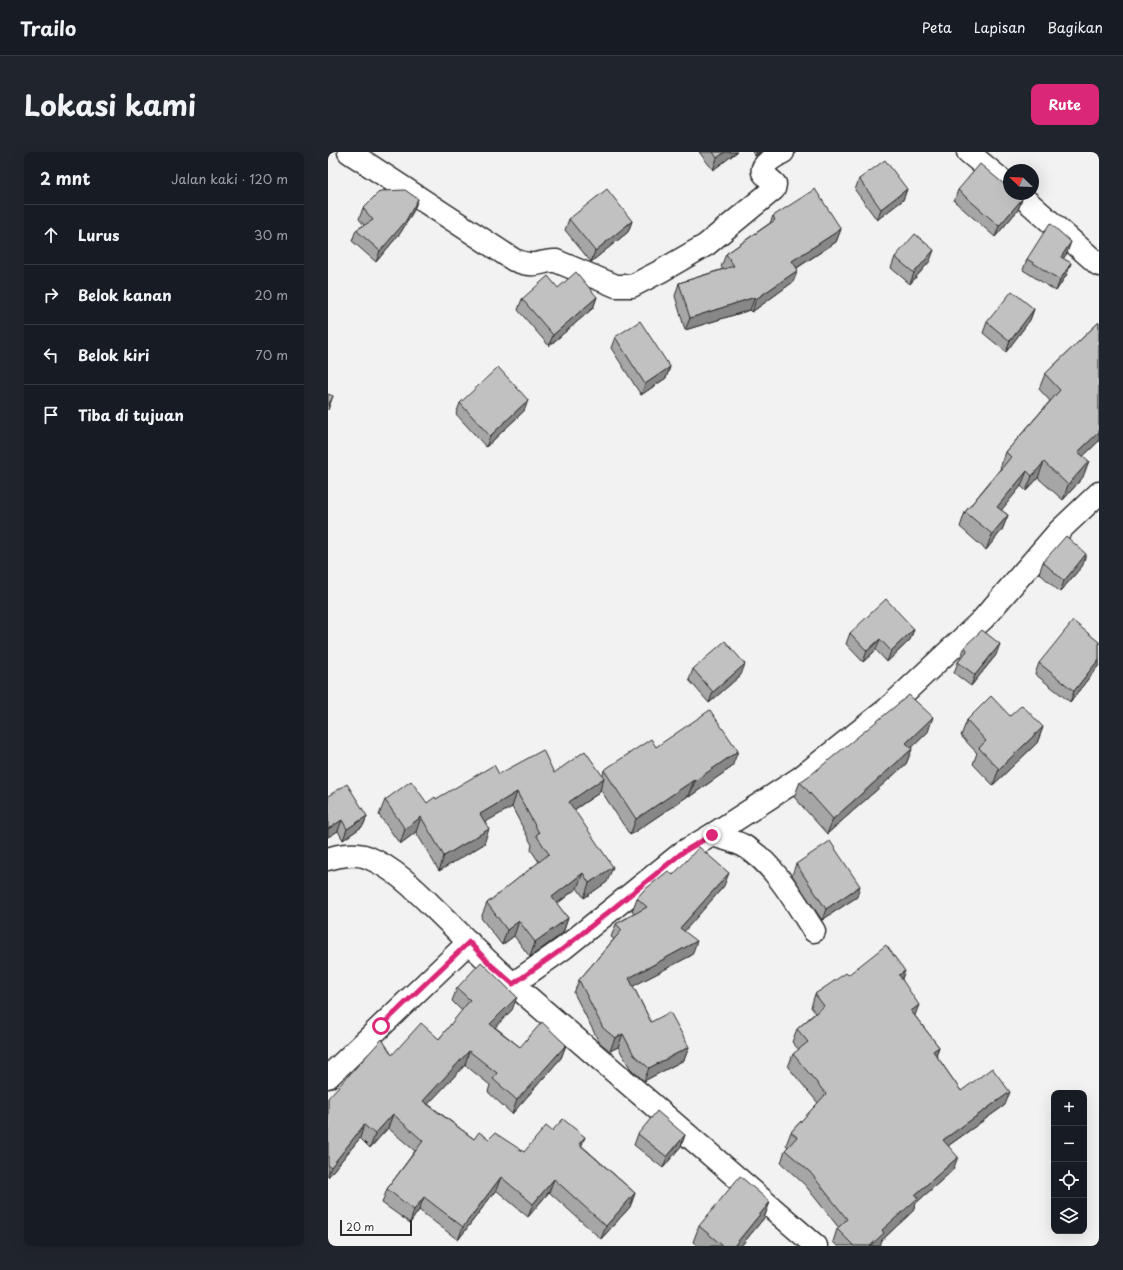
<!DOCTYPE html>
<html lang="id">
<head>
<meta charset="utf-8">
<style>
	:root { --surface:#171b24; --page:#20242c; --text:#f1f3f6; --muted:#9ea1a6; --line:#363941; --accent:#db2777 }
	body { margin:0; font-family:"Playpen Sans",sans-serif; background:var(--page); color:var(--text) }
	.controls { position:absolute; right:12px; bottom:12px; display:grid; overflow:hidden; border-radius:8px; box-shadow:0 4px 16px #0002 }
	.controls button { width:36px; height:36px; display:grid; place-items:center; padding:0; border:0; border-bottom:1px solid var(--line); background:var(--surface); color:var(--text); font:20px sans-serif }
	.compass { position:absolute; left:675px; top:12px; width:36px; height:36px; border-radius:50%; background:var(--surface); box-shadow:0 4px 16px #0002; rotate:293deg }
	.scale { position:absolute; left:12px; bottom:10px; width:72px; box-sizing:border-box; padding-left:4px; border:2px solid #2b2b2b; border-top:0; font-size:11px; line-height:14px; white-space:nowrap; color:#2b2b2b; -webkit-text-stroke:3px #fff; paint-order:stroke }
	.stop { position:absolute; width:12px; height:12px; margin:-9px; border:3px solid #db2777; border-radius:50%; background:#fff }
	.stop.end { background:#db2777; border-color:#fff; box-shadow:0 1px 4px #0008 }
	.list { margin:0; padding:0; list-style:none }
	h2 { display:flex; justify-content:space-between; align-items:center; height:52px; margin:0; padding:0 16px; font-size:17px }
	h2 small { font-size:13px; font-weight:400; color:var(--muted) }
	.list li { display:grid; grid-template-columns:26px 1fr auto; gap:12px; align-items:center; box-sizing:border-box; height:60px; padding:0 16px; border-top:1px solid var(--line) }
	.list b { display:block; font-size:15px; white-space:nowrap }
	.list em { font-size:13px; font-style:normal; color:var(--muted) }
	.icon { flex:none; width:22px; height:22px; fill:none; stroke:currentColor; stroke-width:2; stroke-linecap:round; stroke-linejoin:round }
	.map { position:relative; flex:none; width:771px; height:1094px; overflow:hidden; border-radius:8px }
	header { display:flex; align-items:center; gap:24px; box-sizing:border-box; height:56px; padding:0 20px; background:var(--surface); border-bottom:1px solid var(--line) }
	header strong { font-size:19px }
	nav { display:flex; gap:22px; margin-inline-start:auto; font-size:14px }
	.intro { display:flex; align-items:center; justify-content:space-between; box-sizing:border-box; height:96px; padding:0 24px }
	h1 { margin:0; font-size:28px }
	.button { padding:10px 18px; border-radius:8px; background:var(--accent); color:#fff; font-size:14px; font-weight:700 }
	main { display:flex; gap:24px; padding:0 24px }
	aside { flex:1; background:var(--surface); border-radius:8px; box-shadow:0 4px 16px #0002 }
	.map>svg:first-child { display:block }
	.lines { fill:none; stroke-linecap:round; stroke-linejoin:round }
	.street-casing { stroke:#2b2b2b; stroke-width:25 }
	.street { stroke:#fff; stroke-width:22 }
	.wall { fill:#a6a6a6; stroke:#2b2b2b }
	.shaded-wall { fill:#878787; stroke:#2b2b2b }
	.building { fill:#c1c1c1; stroke:#2b2b2b }
	.route { stroke:#db2777; stroke-width:5 }
</style>
</head>
<body>
<header>
<strong>Trailo</strong>
<nav><a>Peta</a><a>Lapisan</a><a>Bagikan</a></nav>
</header>
<div class="intro"><h1>Lokasi kami</h1><a class="button">Rute</a></div>
<main>
<aside>
<h2>2 mnt<small>Jalan kaki · 120 m</small></h2>
<ul class="list">
<li><svg class="icon" aria-label="ahead" viewBox="0 0 24 24"><path d="M12 20V5M6 11l6-6 6 6"/></svg><div><b>Lurus</b></div><em>30 m</em></li>
<li><svg class="icon" aria-label="right" viewBox="0 0 24 24"><path d="M7 20v-9h11M14 6l5 5-5 5"/></svg><div><b>Belok kanan</b></div><em>20 m</em></li>
<li><svg class="icon" aria-label="left" viewBox="0 0 24 24"><path d="M17 20v-9H6M10 6l-5 5 5 5"/></svg><div><b>Belok kiri</b></div><em>70 m</em></li>
<li><svg class="icon" aria-label="arrive" viewBox="0 0 24 24"><path d="M6 21V4h12l-3 4 3 4H6"/></svg><div><b>Tiba di tujuan</b></div></li>
</ul>
</aside>
<div class="map">
<svg width="771" height="1094" viewBox="0 0 771 1094">
	<rect width="100%" height="100%" fill="#f2f2f2"/>
	<filter id="ink" filterUnits="userSpaceOnUse"><feTurbulence type="fractalNoise" baseFrequency=".025" numOctaves="2"/><feDisplacementMap in="SourceGraphic" scale="8" xChannelSelector="R" yChannelSelector="G"/><feConvolveMatrix kernelMatrix="1 2 1 2 8 2 1 2 1" color-interpolation-filters="sRGB"/></filter>
	<g filter="url(#ink)">
		<g class="lines">
			<defs>
				<g id="street">
					<path d="M 21,0 L 186,108 C 193,110 199,113 206,112 C 213,112 220,108 228,109 L 288,134 L 304,134 L 333,119 L 378,93 L 446,37 L 447,32 C 443,28 437,24 435,20 C 432,12 450,3 455,0"/>
					<path d="M 640,0 L 681,34"/>
					<path d="M 691,42 L 771,113"/>
					<path d="M 384,683 C 394,686 407,689 416,694 C 446,711 468,751 486,779"/>
					<path d="M 0,707 C 11,703 28,701 39,705 C 66,716 87,737 107,757 C 133,782 157,808 185,832 L 236,796 L 355,700 L 384,683 L 472,626 L 559,557 L 655,467 L 731,379 L 771,341"/>
					<path d="M 185,832 L 488,1094"/>
					<path d="M 0,925 L 141,790"/>
				</g>
			</defs>
			<!-- street casing -->
			<use href="#street" class="street-casing"/>
			<!-- street -->
			<use href="#street" class="street"/>
		</g>
		<!-- wall -->
		<g class="wall">
			<path d="M 371,0 L 409,0 L 385,18 Z"/>
			<path d="M 424,0 L 432,0 L 427,4 Z"/>
			<path d="M 531,27 L 579,37 L 575,48 L 549,68 L 527,38 Z"/>
			<path d="M 630,38 L 694,47 L 690,58 L 667,85 L 626,49 Z"/>
			<path d="M 90,47 L 86,58 L 73,80 L 48,110 L 24,89 L 28,78 L 36,73 L 31,67 L 35,56 Z"/>
			<path d="M 445,64 L 513,77 L 508,90 L 469,116 L 465,130 L 424,160 L 422,158 L 357,178 L 347,144 L 351,131 L 395,117 L 393,115 L 398,102 L 442,71 Z"/>
			<path d="M 241,67 L 304,69 L 300,80 L 263,110 L 237,78 Z"/>
			<path d="M 739,101 L 735,107 L 743,111 L 739,122 L 728,139 L 695,118 L 699,107 Z"/>
			<path d="M 567,105 L 602,109 L 582,132 L 563,116 Z"/>
			<path d="M 230,136 L 269,145 L 265,156 L 221,194 L 190,158 L 194,147 Z"/>
			<path d="M 706,157 L 702,168 L 678,200 L 655,181 L 659,170 Z"/>
			<path d="M 771,170 L 771,289 L 755,304 L 755,325 L 735,348 L 710,326 L 698,339 L 693,334 L 673,358 L 680,363 L 674,378 L 658,398 L 632,375 L 637,360 L 673,316 L 672,316 L 678,300 L 722,249 L 711,237 L 717,222 Z"/>
			<path d="M 287,185 L 342,215 L 338,226 L 313,243 L 283,196 Z"/>
			<path d="M 200,248 L 196,259 L 158,295 L 128,262 L 132,251 Z"/>
			<path d="M 715,410 L 755,413 L 732,440 L 711,421 Z"/>
			<path d="M 586,477 L 582,488 L 559,510 L 548,498 L 535,510 L 518,492 L 522,481 Z"/>
			<path d="M 771,490 L 771,513 L 742,550 L 707,522 L 711,511 Z"/>
			<path d="M 637,494 L 668,503 L 643,534 L 626,521 L 630,510 L 633,506 L 633,505 Z"/>
			<path d="M 365,517 L 413,523 L 381,551 L 361,528 Z"/>
			<path d="M 682,564 L 715,575 L 709,591 L 665,633 L 645,612 L 649,601 L 633,584 L 639,568 Z"/>
			<path d="M 600,580 L 583,596 L 584,597 L 578,612 L 499,682 L 466,645 L 472,630 Z"/>
			<path d="M 328,595 L 404,615 L 361,645 L 360,644 L 302,683 L 272,637 L 271,641 L 246,658 L 279,730 L 256,746 L 249,736 L 229,752 L 240,766 L 235,781 L 202,805 L 186,784 L 174,793 L 153,766 L 159,751 L 211,710 L 203,698 L 204,693 L 184,655 L 157,670 L 156,692 L 111,719 L 88,680 L 72,692 L 51,663 L 57,648 L 99,651 L 171,622 L 226,621 L 275,624 L 276,618 Z"/>
			<path d="M 0,644 L 39,664 L 35,674 L 15,688 L 10,679 L 0,685 Z"/>
			<path d="M 468,712 L 529,745 L 494,768 L 464,723 Z"/>
			<path d="M 345,723 L 396,734 L 356,779 L 364,803 L 305,834 L 323,870 L 361,895 L 356,908 L 316,929 L 302,916 L 290,895 L 282,899 L 271,890 L 246,841 L 251,828 L 286,787 L 283,785 L 288,772 L 307,761 L 304,759 L 309,746 Z"/>
			<path d="M 520,823 L 574,827 L 587,864 L 611,895 L 608,903 L 633,939 L 677,953 L 620,994 L 625,1018 L 588,1051 L 585,1059 L 554,1088 L 551,1094 L 509,1094 L 505,1090 L 509,1077 L 511,1076 L 477,1033 L 453,1011 L 457,998 L 460,995 L 458,993 L 463,980 L 490,951 L 460,915 L 465,902 L 471,898 L 464,890 L 469,877 L 487,861 L 483,855 L 487,842 Z"/>
			<path d="M 129,836 L 184,858 L 167,875 L 192,895 L 238,893 L 233,906 L 184,962 L 160,940 L 162,933 L 137,913 L 100,952 L 146,987 L 161,987 L 196,1000 L 224,979 L 254,994 L 307,1041 L 302,1055 L 273,1087 L 221,1040 L 200,1065 L 168,1038 L 130,1088 L 91,1058 L 82,1071 L 54,1051 L 59,1037 L 87,999 L 60,976 L 42,996 L 32,986 L 0,1025 L 0,946 L 64,903 L 111,887 L 134,859 L 124,849 Z"/>
			<path d="M 310,982 L 357,983 L 353,994 L 335,1016 L 306,993 Z"/>
			<path d="M 442,1050 L 436,1066 L 413,1094 L 370,1094 L 365,1090 L 371,1074 Z"/>
		</g>
		<!-- shaded-wall -->
		<g class="shaded-wall">
			<path d="M 397,0 L 409,0 L 385,18 L 389,6 Z"/>
			<path d="M 429,0 L 432,0 L 427,4 Z"/>
			<path d="M 579,37 L 575,48 L 549,68 L 553,57 Z"/>
			<path d="M 90,47 L 86,58 L 73,80 L 48,110 L 52,99 Z"/>
			<path d="M 694,47 L 690,58 L 667,85 L 671,74 Z"/>
			<path d="M 304,69 L 300,80 L 263,110 L 267,99 Z"/>
			<path d="M 513,77 L 508,90 L 459,122 L 464,109 Z"/>
			<path d="M 743,90 L 739,101 L 729,116 L 733,105 Z"/>
			<path d="M 606,98 L 602,109 L 582,132 L 586,121 Z"/>
			<path d="M 743,111 L 739,122 L 728,139 L 732,128 Z"/>
			<path d="M 470,118 L 465,130 L 424,160 L 428,147 Z"/>
			<path d="M 269,145 L 265,156 L 221,194 L 225,183 Z"/>
			<path d="M 427,145 L 422,158 L 357,178 L 362,166 Z"/>
			<path d="M 706,157 L 702,168 L 678,200 L 682,189 Z"/>
			<path d="M 342,215 L 338,226 L 313,243 L 317,232 Z"/>
			<path d="M 5,244 L 0,258 L 0,254 Z"/>
			<path d="M 200,248 L 196,259 L 158,295 L 162,284 Z"/>
			<path d="M 771,280 L 771,289 L 744,315 L 750,300 Z"/>
			<path d="M 761,309 L 755,325 L 735,348 L 740,333 Z"/>
			<path d="M 716,310 L 710,326 L 698,339 L 704,324 Z"/>
			<path d="M 699,319 L 693,334 L 664,370 L 669,355 Z"/>
			<path d="M 680,363 L 674,378 L 658,398 L 664,382 Z"/>
			<path d="M 758,402 L 755,413 L 732,440 L 736,429 Z"/>
			<path d="M 586,477 L 582,488 L 559,510 L 563,499 Z"/>
			<path d="M 552,487 L 548,498 L 535,510 L 539,499 Z"/>
			<path d="M 672,492 L 668,503 L 643,534 L 647,523 Z"/>
			<path d="M 771,507 L 771,513 L 742,550 L 746,539 Z"/>
			<path d="M 417,512 L 413,523 L 381,551 L 385,540 Z"/>
			<path d="M 605,565 L 600,580 L 573,606 L 578,591 Z"/>
			<path d="M 715,575 L 709,591 L 665,633 L 671,617 Z"/>
			<path d="M 584,597 L 578,612 L 499,682 L 505,667 Z"/>
			<path d="M 410,599 L 404,615 L 361,645 L 367,629 Z"/>
			<path d="M 276,626 L 271,641 L 235,665 L 241,650 Z"/>
			<path d="M 366,628 L 360,644 L 302,683 L 308,667 Z"/>
			<path d="M 189,640 L 184,655 L 147,676 L 152,662 Z"/>
			<path d="M 39,664 L 35,674 L 15,688 L 19,677 Z"/>
			<path d="M 93,665 L 88,680 L 72,692 L 77,677 Z"/>
			<path d="M 14,668 L 10,679 L 0,685 L 0,677 Z"/>
			<path d="M 161,677 L 156,692 L 111,719 L 116,704 Z"/>
			<path d="M 285,715 L 279,730 L 256,746 L 261,731 Z"/>
			<path d="M 255,721 L 249,736 L 218,760 L 224,745 Z"/>
			<path d="M 401,721 L 396,734 L 348,789 L 352,776 Z"/>
			<path d="M 532,734 L 529,745 L 494,768 L 498,757 Z"/>
			<path d="M 240,766 L 235,781 L 202,805 L 207,790 Z"/>
			<path d="M 191,769 L 186,784 L 174,793 L 179,778 Z"/>
			<path d="M 369,789 L 364,803 L 296,839 L 301,826 Z"/>
			<path d="M 577,819 L 572,832 L 571,823 Z"/>
			<path d="M 189,845 L 184,858 L 158,885 L 162,872 Z"/>
			<path d="M 591,853 L 586,866 L 583,859 Z"/>
			<path d="M 295,882 L 290,895 L 282,899 L 287,886 Z"/>
			<path d="M 238,893 L 233,906 L 184,962 L 189,948 Z"/>
			<path d="M 361,895 L 356,908 L 316,929 L 321,916 Z"/>
			<path d="M 611,895 L 606,908 L 605,899 Z"/>
			<path d="M 141,899 L 137,913 L 91,962 L 95,949 Z"/>
			<path d="M 682,940 L 677,953 L 610,1001 L 615,988 Z"/>
			<path d="M 65,962 L 60,976 L 42,996 L 47,982 Z"/>
			<path d="M 36,973 L 32,986 L 0,1025 L 0,1022 L 3,1015 Z"/>
			<path d="M 357,983 L 353,994 L 335,1016 L 339,1005 Z"/>
			<path d="M 257,985 L 252,998 L 251,992 Z"/>
			<path d="M 630,1005 L 625,1018 L 588,1051 L 585,1059 L 554,1088 L 552,1093 L 551,1094 L 542,1094 L 554,1078 L 587,1043 Z"/>
			<path d="M 173,1025 L 168,1038 L 130,1088 L 135,1075 Z"/>
			<path d="M 226,1027 L 221,1040 L 200,1065 L 205,1052 Z"/>
			<path d="M 307,1041 L 302,1055 L 273,1087 L 278,1074 Z"/>
			<path d="M 96,1045 L 91,1058 L 82,1071 L 86,1058 Z"/>
			<path d="M 442,1050 L 436,1066 L 413,1094 L 406,1094 Z"/>
		</g>
		<!-- building -->
		<g class="building">
			<path d="M 385,0 L 397,0 L 389,6 Z"/>
			<path d="M 557,8 L 579,37 L 553,57 L 531,27 Z"/>
			<path d="M 652,12 L 677,33 L 681,34 L 681,42 L 689,42 L 694,47 L 671,74 L 630,38 Z"/>
			<path d="M 279,37 L 304,69 L 267,99 L 241,67 Z"/>
			<path d="M 487,37 L 513,77 L 464,109 L 470,118 L 428,147 L 427,145 L 362,166 L 351,131 L 406,114 L 398,102 L 447,68 L 445,64 Z"/>
			<path d="M 77,38 L 90,47 L 77,70 L 52,99 L 28,78 L 45,68 L 35,56 L 52,39 Z"/>
			<path d="M 722,71 L 743,90 L 733,105 L 743,111 L 732,128 L 699,107 Z"/>
			<path d="M 587,82 L 606,98 L 586,121 L 567,105 Z"/>
			<path d="M 248,120 L 269,145 L 225,183 L 194,147 L 220,124 L 230,136 Z"/>
			<path d="M 684,139 L 706,157 L 682,189 L 659,170 Z"/>
			<path d="M 312,169 L 342,215 L 317,232 L 287,185 Z"/>
			<path d="M 771,170 L 771,280 L 750,300 L 761,309 L 740,333 L 716,310 L 704,324 L 699,319 L 669,355 L 680,363 L 664,382 L 637,360 L 683,305 L 678,300 L 732,238 L 717,222 Z"/>
			<path d="M 170,215 L 200,248 L 162,284 L 132,251 Z"/>
			<path d="M 0,242 L 5,244 L 0,254 Z"/>
			<path d="M 738,384 L 758,402 L 736,429 L 715,410 Z"/>
			<path d="M 558,447 L 586,477 L 563,499 L 552,487 L 539,499 L 522,481 Z"/>
			<path d="M 745,469 L 771,490 L 771,507 L 746,539 L 711,511 Z"/>
			<path d="M 654,478 L 672,492 L 647,523 L 630,510 L 639,499 L 637,494 Z"/>
			<path d="M 397,489 L 417,512 L 385,540 L 365,517 Z"/>
			<path d="M 581,543 L 605,565 L 578,591 L 584,597 L 505,667 L 472,630 L 485,621 Z"/>
			<path d="M 663,544 L 682,564 L 694,553 L 715,575 L 671,617 L 651,596 L 658,589 L 639,568 Z"/>
			<path d="M 382,558 L 410,599 L 367,629 L 366,628 L 308,667 L 276,618 L 323,587 L 328,595 Z"/>
			<path d="M 215,598 L 226,621 L 257,599 L 276,626 L 241,650 L 285,715 L 261,731 L 255,721 L 224,745 L 240,766 L 207,790 L 191,769 L 179,778 L 159,751 L 221,702 L 208,683 L 211,681 L 189,640 L 152,662 L 161,677 L 116,704 L 93,665 L 77,677 L 57,648 L 83,629 L 99,651 L 107,645 L 108,647 L 166,613 L 171,622 Z"/>
			<path d="M 19,632 L 39,664 L 19,677 L 14,668 L 0,677 L 0,644 Z"/>
			<path d="M 502,689 L 532,734 L 498,757 L 468,712 Z"/>
			<path d="M 371,695 L 401,721 L 352,776 L 369,789 L 301,826 L 323,870 L 342,860 L 361,895 L 321,916 L 306,903 L 295,882 L 287,886 L 275,876 L 251,828 L 294,778 L 288,772 L 319,755 L 309,746 L 315,739 L 340,719 L 345,723 Z"/>
			<path d="M 558,793 L 577,819 L 571,823 L 591,853 L 583,859 L 611,895 L 605,899 L 633,939 L 664,916 L 682,940 L 615,988 L 630,1005 L 587,1043 L 590,1046 L 554,1078 L 556,1081 L 542,1094 L 526,1094 L 509,1077 L 519,1067 L 482,1020 L 457,998 L 469,985 L 463,980 L 498,942 L 465,902 L 480,890 L 469,877 L 496,854 L 487,842 L 518,821 L 520,823 Z"/>
			<path d="M 153,810 L 189,845 L 162,872 L 192,895 L 214,870 L 238,893 L 189,948 L 165,927 L 169,921 L 141,899 L 95,949 L 146,987 L 151,980 L 161,987 L 167,981 L 196,1000 L 218,974 L 224,979 L 235,967 L 257,985 L 251,992 L 307,1041 L 278,1074 L 226,1027 L 205,1052 L 173,1025 L 135,1075 L 96,1045 L 86,1058 L 59,1037 L 95,989 L 65,962 L 47,982 L 36,973 L 3,1015 L 0,1013 L 0,946 L 54,887 L 64,903 L 93,871 L 111,887 L 142,848 L 129,836 Z"/>
			<path d="M 329,959 L 357,983 L 339,1005 L 310,982 Z"/>
			<path d="M 412,1024 L 442,1050 L 406,1094 L 395,1094 L 371,1074 Z"/>
		</g>
	</g>
	<g class="lines" filter="url(#ink)">
		<!-- route -->
		<path class="route" d="M 53,874 L 141,790 L 163,813 L 185,832 L 236,796 L 355,700 L 384,683"/>
	</g>
</svg>
<div class="controls">
<button>+</button>
<button>−</button>
<button><svg class="icon" aria-label="locate" viewBox="0 0 24 24"><circle cx="12" cy="12" r="6"/><path d="M12 2v4M12 18v4M2 12h4M18 12h4"/></svg></button>
<button><svg class="icon" aria-label="layers" viewBox="0 0 24 24"><path d="M12 4l9 5-9 5-9-5zM3 14l9 5 9-5"/></svg></button>
</div>
<svg class="compass" viewBox="-18 -18 36 36"><path d="M0-13l5 13h-10z" fill="#e53935"/><path d="M0 13l5-13h-10z" fill="#9ea1a6"/></svg>
<div class="scale">20 m</div>
<div class="stop" style="left:53px;top:874px"></div>
<div class="stop end" style="left:384px;top:683px"></div>
</div>
</main>
</body>
</html>
